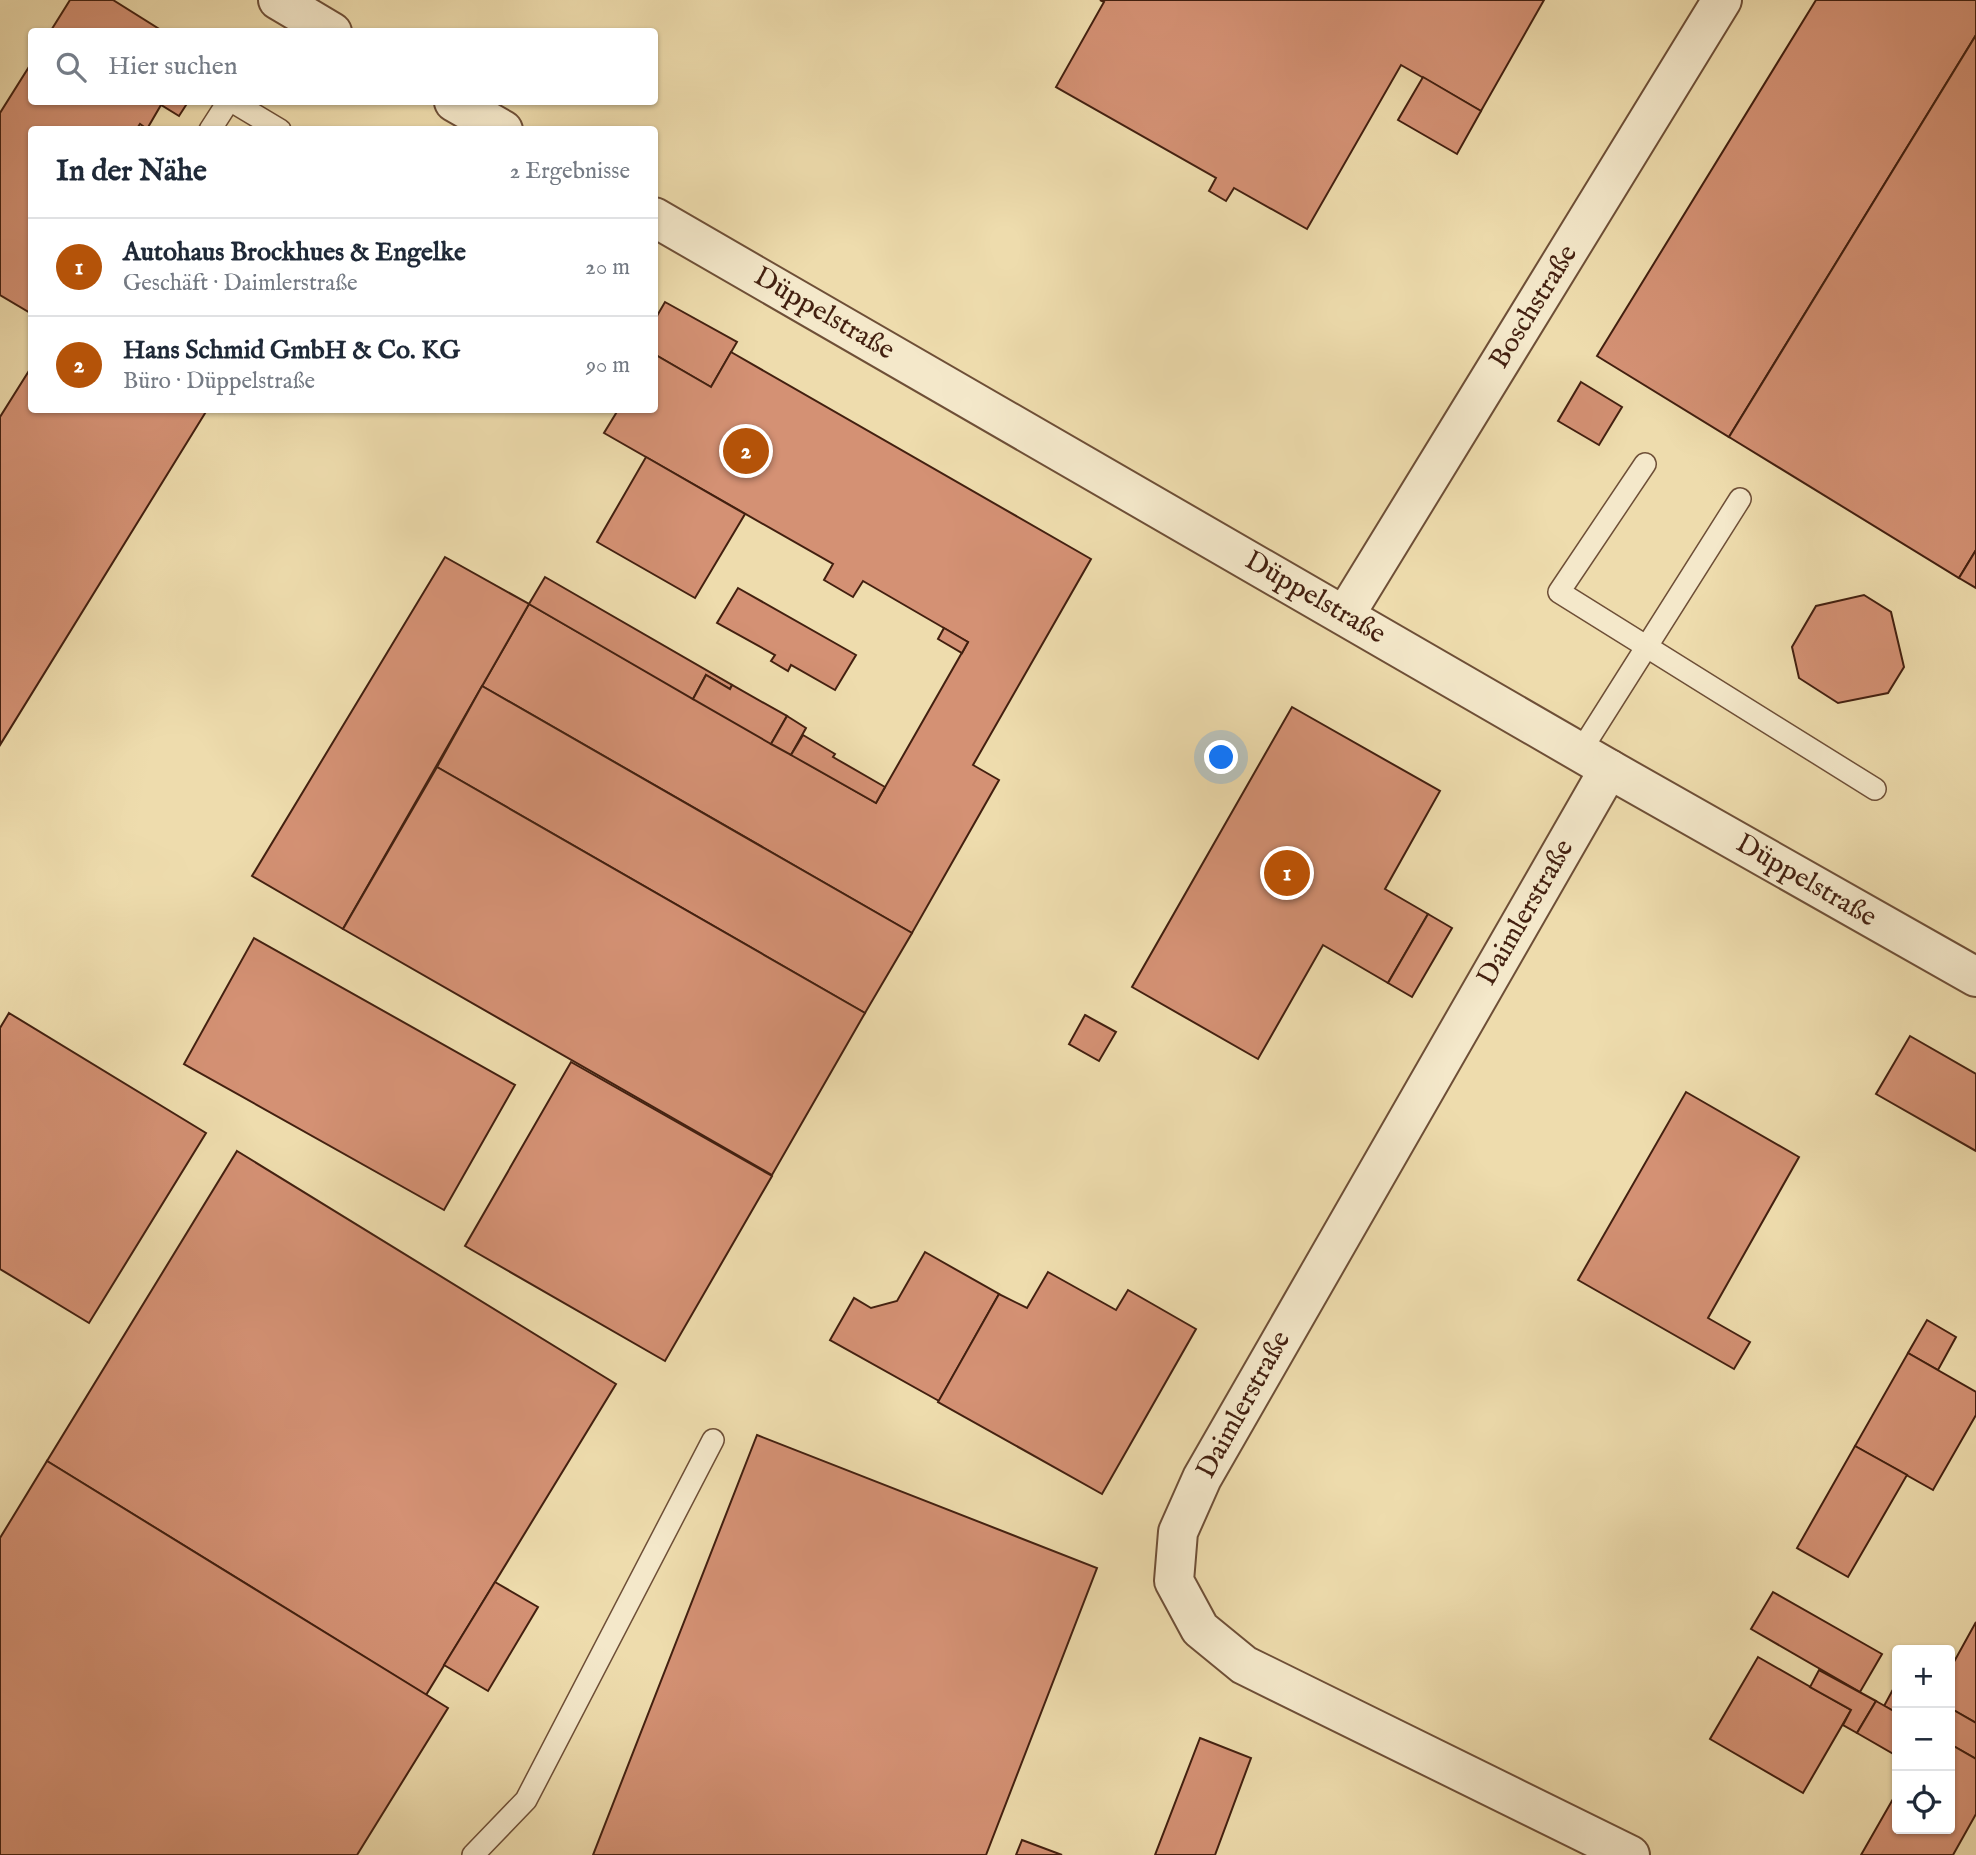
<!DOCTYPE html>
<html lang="de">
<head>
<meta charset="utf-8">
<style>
	:root { --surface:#fff; --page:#f6f6f7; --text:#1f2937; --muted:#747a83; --line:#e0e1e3; --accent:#b45309 }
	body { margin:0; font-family:"IM FELL English",serif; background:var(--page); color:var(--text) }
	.controls { position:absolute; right:21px; bottom:21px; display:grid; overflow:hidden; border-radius:7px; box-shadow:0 2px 5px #0004 }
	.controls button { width:63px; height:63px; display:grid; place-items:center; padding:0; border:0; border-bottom:2px solid var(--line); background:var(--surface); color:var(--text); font:35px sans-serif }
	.you { position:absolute; left:1222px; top:758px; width:24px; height:24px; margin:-18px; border:5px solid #fff; border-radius:50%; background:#1a73e8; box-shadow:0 0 0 10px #1a73e833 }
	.badge { display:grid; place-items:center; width:46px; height:46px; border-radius:50%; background:var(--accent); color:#fff; font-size:23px; font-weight:700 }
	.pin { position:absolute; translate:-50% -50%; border:4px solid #fff; box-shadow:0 2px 7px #0006 }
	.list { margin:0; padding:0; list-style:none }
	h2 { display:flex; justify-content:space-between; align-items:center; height:91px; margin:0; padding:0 28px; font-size:30px }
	h2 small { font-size:23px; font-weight:400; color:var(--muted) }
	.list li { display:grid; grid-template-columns:46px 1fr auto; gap:21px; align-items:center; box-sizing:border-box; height:98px; padding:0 28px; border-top:2px solid var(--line) }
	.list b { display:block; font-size:26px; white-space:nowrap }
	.list p { margin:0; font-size:23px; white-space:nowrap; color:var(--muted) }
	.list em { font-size:23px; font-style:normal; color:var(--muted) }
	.icon { flex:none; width:38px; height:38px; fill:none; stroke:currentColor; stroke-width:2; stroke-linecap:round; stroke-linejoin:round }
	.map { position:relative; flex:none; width:1976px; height:1855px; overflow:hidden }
	.search { position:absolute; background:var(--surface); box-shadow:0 2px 5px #0004; left:28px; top:28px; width:630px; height:77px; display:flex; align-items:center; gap:18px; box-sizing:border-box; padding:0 24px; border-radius:7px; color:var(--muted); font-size:26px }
	.panel { position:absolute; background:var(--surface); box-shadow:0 2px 5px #0004; left:28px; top:126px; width:630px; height:287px; border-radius:7px }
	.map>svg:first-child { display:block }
	.building { fill:#d49174; stroke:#432010; stroke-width:2 }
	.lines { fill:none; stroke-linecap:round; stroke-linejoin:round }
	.service-casing { stroke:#6e4f37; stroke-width:24 }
	.minor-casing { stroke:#6e4f37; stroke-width:42 }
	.service { stroke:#f4e8ca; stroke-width:21 }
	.minor { stroke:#f4e8ca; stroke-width:38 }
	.labels { text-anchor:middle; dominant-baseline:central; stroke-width:5; stroke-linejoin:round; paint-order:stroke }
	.street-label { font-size:28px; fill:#432010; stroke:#f4e8ca }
</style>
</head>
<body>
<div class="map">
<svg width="1976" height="1855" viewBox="0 0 1976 1855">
	<rect width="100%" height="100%" fill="#eedcad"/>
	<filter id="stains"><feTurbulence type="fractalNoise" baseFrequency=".00286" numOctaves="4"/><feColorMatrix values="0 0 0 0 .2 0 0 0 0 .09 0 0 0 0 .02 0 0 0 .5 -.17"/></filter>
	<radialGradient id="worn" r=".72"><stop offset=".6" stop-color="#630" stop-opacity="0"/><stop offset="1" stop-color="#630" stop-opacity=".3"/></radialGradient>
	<!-- building -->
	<g class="building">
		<path d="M 70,0 L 113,0 L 164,32 L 50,32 Z"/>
		<path d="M 1100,0 L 1544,0 L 1481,111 L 1401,65 L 1307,229 L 1234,188 L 1226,201 L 1209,191 L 1216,178 L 1056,87 L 1104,2 Z"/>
		<path d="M 1816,0 L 1976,0 L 1976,35 L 1729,437 L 1597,356 Z"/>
		<path d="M 1976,35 L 1976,550 L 1959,578 L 1729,437 Z"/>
		<path d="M 32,62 L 32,102 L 188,102 L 179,116 L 161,105 L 147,129 L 140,124 L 136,130 L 32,130 L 32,314 L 0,295 L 0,113 Z"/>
		<path d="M 1423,77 L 1481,111 L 1457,154 L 1398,120 Z"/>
		<path d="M 665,302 L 737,342 L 711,387 L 654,354 L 654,321 Z"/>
		<path d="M 731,352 L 1091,559 L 973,765 L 999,780 L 912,933 L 482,686 L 529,604 L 876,803 L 968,642 L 863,581 L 853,597 L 824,580 L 833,564 L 604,433 L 618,410 L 654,410 L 654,354 L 711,387 Z"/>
		<path d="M 32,366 L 32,410 L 207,410 L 0,745 L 0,417 Z"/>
		<path d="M 1581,382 L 1622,407 L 1599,445 L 1558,421 Z"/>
		<path d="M 646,457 L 745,514 L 695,598 L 597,542 Z"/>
		<path d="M 1976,550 L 1976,588 L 1959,578 Z"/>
		<path d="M 445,557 L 529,604 L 343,929 L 252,876 Z"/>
		<path d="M 545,577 L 732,685 L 730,689 L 706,675 L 693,699 L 529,604 Z"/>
		<path d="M 738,588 L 856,655 L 835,690 L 791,665 L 788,671 L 771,661 L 775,655 L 717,623 Z"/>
		<path d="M 1864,595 L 1891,612 L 1904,667 L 1888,693 L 1838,703 L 1799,678 L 1792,647 L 1816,606 Z"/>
		<path d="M 944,628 L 968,642 L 962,653 L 938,639 Z"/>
		<path d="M 706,675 L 730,689 L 732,685 L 787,716 L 771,744 L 693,699 Z"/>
		<path d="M 482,686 L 912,933 L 865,1013 L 437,767 Z"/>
		<path d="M 1292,707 L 1440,791 L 1385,889 L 1428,914 L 1388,983 L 1323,945 L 1258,1059 L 1132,987 Z"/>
		<path d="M 787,716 L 806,728 L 791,755 L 771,744 Z"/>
		<path d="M 803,735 L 835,754 L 833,757 L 885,787 L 876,803 L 791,755 Z"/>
		<path d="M 437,767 L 865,1013 L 772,1175 L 343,929 Z"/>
		<path d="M 1428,914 L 1452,928 L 1412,997 L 1388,983 Z"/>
		<path d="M 254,938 L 515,1085 L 444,1210 L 184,1064 Z"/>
		<path d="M 9,1013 L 206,1133 L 89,1323 L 0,1269 L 0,1028 Z"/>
		<path d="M 1085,1015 L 1116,1032 L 1099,1061 L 1069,1044 Z"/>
		<path d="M 1910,1036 L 1976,1074 L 1976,1151 L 1876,1094 Z"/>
		<path d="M 571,1062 L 772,1176 L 665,1361 L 465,1246 Z"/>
		<path d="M 1686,1092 L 1799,1157 L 1708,1318 L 1750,1342 L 1734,1369 L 1578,1280 Z"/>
		<path d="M 237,1151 L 616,1384 L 426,1695 L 47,1461 Z"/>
		<path d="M 925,1252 L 999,1294 L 939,1401 L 830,1340 L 854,1298 L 871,1308 L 897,1301 Z"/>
		<path d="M 1048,1272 L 1116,1310 L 1128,1290 L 1196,1329 L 1102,1494 L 938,1402 L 999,1294 L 1027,1308 Z"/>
		<path d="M 1927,1320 L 1956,1337 L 1938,1370 L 1908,1353 Z"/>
		<path d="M 1908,1353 L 1976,1392 L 1976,1415 L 1933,1490 L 1855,1446 Z"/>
		<path d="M 757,1435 L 1097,1568 L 986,1855 L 593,1855 Z"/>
		<path d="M 1855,1446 L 1907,1475 L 1848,1577 L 1797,1548 Z"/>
		<path d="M 47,1461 L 448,1708 L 357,1855 L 0,1855 L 0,1538 Z"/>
		<path d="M 495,1582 L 538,1607 L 488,1691 L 444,1665 Z"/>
		<path d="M 1773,1592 L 1882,1654 L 1860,1692 L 1751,1629 Z"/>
		<path d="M 1976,1622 L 1976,1723 L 1950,1708 L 1950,1669 Z"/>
		<path d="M 1758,1657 L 1851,1710 L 1803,1793 L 1710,1739 Z"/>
		<path d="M 1819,1670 L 1876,1701 L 1857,1733 L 1843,1725 L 1851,1710 L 1810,1687 Z"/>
		<path d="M 1897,1682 L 1897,1713 L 1884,1706 Z"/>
		<path d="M 1876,1701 L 1897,1713 L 1897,1756 L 1857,1733 Z"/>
		<path d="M 1950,1708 L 1976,1723 L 1976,1759 L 1950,1744 Z"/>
		<path d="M 1200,1738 L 1251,1758 L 1215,1855 L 1155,1855 Z"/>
		<path d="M 1950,1744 L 1976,1759 L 1976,1814 L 1953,1855 L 1861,1855 L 1897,1792 L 1897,1829 L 1950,1829 Z"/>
		<path d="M 1022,1840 L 1062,1855 L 1016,1855 Z"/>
	</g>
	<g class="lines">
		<defs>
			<g id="service">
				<path d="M 233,102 L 280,130"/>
				<path d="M 210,130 L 228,102"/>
				<path d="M 1645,464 L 1559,592 L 1875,789"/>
				<path d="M 1580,752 L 1740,499"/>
				<path d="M 473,1855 L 526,1800 L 713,1440"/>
			</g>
			<g id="minor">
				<path d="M 278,0 L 332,32"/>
				<path d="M 454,102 L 503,130"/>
				<path d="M 654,217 L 1609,769 L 1976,977"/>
				<path d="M 1345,615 L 1722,0"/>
				<path d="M 1609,769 L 1202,1478 L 1178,1532 L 1174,1581 L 1200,1629 L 1244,1665 L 1630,1855"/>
			</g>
		</defs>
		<!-- service casing -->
		<use href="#service" class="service-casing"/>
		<!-- minor casing -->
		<use href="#minor" class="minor-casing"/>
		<!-- service -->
		<use href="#service" class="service"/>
		<!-- minor -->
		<use href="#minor" class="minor"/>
	</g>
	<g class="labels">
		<!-- street labels -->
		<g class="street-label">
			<text transform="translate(1534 307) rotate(-58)">Boschstraße</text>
			<text transform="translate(824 314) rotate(30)">Düppelstraße</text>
			<text transform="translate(1315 598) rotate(30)">Düppelstraße</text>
			<text transform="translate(1806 881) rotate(30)">Düppelstraße</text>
			<text transform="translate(1526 913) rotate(-60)">Daimlerstraße</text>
			<text transform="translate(1244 1405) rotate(-61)">Daimlerstraße</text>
		</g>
	</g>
	<rect width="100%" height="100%" filter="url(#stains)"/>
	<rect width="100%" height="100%" fill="url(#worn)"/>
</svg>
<div class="controls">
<button>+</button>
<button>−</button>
<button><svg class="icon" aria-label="locate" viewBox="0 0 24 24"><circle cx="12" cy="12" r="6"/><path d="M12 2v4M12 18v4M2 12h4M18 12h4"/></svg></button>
</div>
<div class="you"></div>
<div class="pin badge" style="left:1287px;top:873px">1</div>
<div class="pin badge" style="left:746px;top:451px">2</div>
<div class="search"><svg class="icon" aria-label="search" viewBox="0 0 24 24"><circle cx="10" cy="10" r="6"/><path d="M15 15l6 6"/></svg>Hier suchen</div>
<section class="panel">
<h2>In der Nähe<small>2 Ergebnisse</small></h2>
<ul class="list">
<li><span class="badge">1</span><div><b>Autohaus Brockhues &amp; Engelke</b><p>Geschäft · Daimlerstraße</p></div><em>20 m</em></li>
<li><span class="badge">2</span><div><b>Hans Schmid GmbH &amp; Co. KG</b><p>Büro · Düppelstraße</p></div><em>90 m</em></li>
</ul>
</section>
</div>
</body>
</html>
